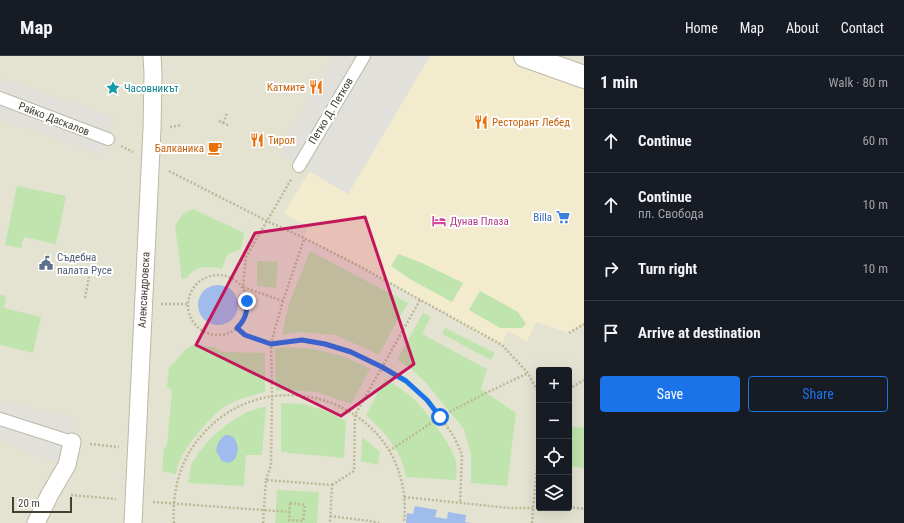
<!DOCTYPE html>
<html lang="en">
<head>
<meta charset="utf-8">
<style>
	:root { --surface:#171b24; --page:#242831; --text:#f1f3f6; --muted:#9ea1a6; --line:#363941; --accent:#1a73e8 }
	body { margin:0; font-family:"Roboto Condensed",sans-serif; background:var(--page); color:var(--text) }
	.controls { position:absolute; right:12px; bottom:12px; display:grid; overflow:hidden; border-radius:4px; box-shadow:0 4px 16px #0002 }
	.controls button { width:36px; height:36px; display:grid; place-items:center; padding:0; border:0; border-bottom:1px solid var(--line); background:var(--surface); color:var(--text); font:20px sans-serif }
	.scale { position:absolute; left:12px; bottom:10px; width:60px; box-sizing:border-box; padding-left:4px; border:2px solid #423f33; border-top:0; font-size:11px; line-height:14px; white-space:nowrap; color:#423f33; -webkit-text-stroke:3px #fff; paint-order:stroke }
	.stop { position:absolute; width:12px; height:12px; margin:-9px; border:3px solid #1a73e8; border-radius:50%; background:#fff }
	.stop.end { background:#1a73e8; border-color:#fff; box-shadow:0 1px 4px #0008 }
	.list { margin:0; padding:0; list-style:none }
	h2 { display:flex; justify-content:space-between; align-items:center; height:52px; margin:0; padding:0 16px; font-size:17px }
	h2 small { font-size:13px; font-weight:400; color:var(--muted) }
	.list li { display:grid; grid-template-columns:26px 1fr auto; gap:12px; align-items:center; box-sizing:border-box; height:64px; padding:0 16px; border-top:1px solid var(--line) }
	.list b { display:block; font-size:15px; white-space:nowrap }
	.list p { margin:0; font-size:13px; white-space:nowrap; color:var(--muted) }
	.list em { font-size:13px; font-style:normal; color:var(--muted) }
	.actions { display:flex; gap:8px; padding:12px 16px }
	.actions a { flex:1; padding:9px 0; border:1px solid var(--accent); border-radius:4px; text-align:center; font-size:14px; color:var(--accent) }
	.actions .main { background:var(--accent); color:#fff }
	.icon { flex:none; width:22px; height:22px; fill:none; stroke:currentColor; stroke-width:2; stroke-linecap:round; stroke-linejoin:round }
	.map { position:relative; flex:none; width:584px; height:467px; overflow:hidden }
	header { display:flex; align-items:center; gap:24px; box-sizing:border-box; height:56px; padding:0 20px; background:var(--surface); border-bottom:1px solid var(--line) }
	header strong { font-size:19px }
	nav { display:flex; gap:22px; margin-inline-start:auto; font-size:14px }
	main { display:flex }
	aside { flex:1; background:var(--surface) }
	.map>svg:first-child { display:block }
	.residential { fill:#e4e3d1; fill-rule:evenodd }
	.commercial { fill:#f2ebce }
	.green { fill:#bfe4ad }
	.parking { fill:#e1e0db }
	.water { fill:#a0bcec }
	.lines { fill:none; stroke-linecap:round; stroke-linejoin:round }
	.service-casing { stroke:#bbb9a6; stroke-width:14 }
	.pedestrian-casing { stroke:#bbb9a6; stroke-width:19 }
	.minor-casing { stroke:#bbb9a6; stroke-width:24 }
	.path { stroke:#bcb898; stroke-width:2.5; stroke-dasharray:2 2; stroke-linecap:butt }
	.service { stroke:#fff; stroke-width:12 }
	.pedestrian { stroke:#fff; stroke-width:17 }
	.minor { stroke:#fff; stroke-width:22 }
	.route { stroke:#1a73e8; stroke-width:5 }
	.marked { fill:#c2185b; fill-opacity:0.2; stroke:#c2185b; stroke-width:3; stroke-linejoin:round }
	.labels { text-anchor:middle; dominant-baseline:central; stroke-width:4; stroke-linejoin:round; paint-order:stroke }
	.food-label { font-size:11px; fill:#c56008; stroke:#fff; text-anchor:end }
	.culture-label { font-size:11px; fill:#0d838f; stroke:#fff; text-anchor:start }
	.street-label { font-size:11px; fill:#423f33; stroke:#fff }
	.shop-label { font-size:11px; fill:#366cbe; stroke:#fff; text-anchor:end }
	.hotel-label { font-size:11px; fill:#b23c85; stroke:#fff; text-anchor:start }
	.service-label { font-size:11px; fill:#4e5e75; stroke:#fff; text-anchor:start }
</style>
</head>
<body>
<header>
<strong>Map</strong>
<nav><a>Home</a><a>Map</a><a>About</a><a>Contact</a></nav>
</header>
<main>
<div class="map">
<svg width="584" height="467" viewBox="0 0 584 467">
	<rect width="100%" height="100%" fill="#f1efe3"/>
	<!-- residential -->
	<path class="residential" d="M 0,0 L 584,0 L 584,467 L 0,467 ZM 539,314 L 569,314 L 569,452 L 539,452 Z"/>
	<!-- commercial -->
	<path class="commercial" d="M 364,0 L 525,0 L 584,21 L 584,268 L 569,277 L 536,266 L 527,285 L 507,275 L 502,289 L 359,210 L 304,182 L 308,171 L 284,157 L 309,116 Z"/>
	<!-- green -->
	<g class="green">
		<path d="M 17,130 L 66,140 L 56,188 L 24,181 L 21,192 L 5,189 Z"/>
		<path d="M 193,153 L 244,177 L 241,193 L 227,199 L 222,213 C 209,210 195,209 187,222 L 181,222 L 181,214 L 175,170 L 183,158 Z"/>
		<path d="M 310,195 L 408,247 L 394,270 L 379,299 L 360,290 L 335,279 L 300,276 L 282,279 L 289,248 Z"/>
		<path d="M 398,198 L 422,207 L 463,227 L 452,246 L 410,223 L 391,210 Z"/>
		<path d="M 257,205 L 278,206 L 276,232 L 257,230 Z"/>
		<path d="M 480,235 L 518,256 L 526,268 L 522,272 L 500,272 L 469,254 Z"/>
		<path d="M 0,239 L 6,240 L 4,252 L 41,261 L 33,297 L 0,289 Z"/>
		<path d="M 423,257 L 431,261 L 422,278 L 487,313 L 481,333 L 516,357 L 507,430 L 471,427 L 471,398 L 464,373 L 425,326 L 410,312 L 397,304 Z"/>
		<path d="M 445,272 L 495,297 L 491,304 L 442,278 Z"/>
		<path d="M 193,289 L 214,291 L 222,296 L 265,297 L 265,336 C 251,340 236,343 224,351 C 207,364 188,387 179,406 C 177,410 177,414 176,418 L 162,415 L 164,392 L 167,389 L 172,335 L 167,330 L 169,312 L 186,293 Z"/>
		<path d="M 290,291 L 314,293 L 345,301 L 370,313 L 351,348 L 317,336 L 287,334 L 276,335 L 275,292 Z"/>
		<path d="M 385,323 C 395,329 405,335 413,342 C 424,352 454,392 456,406 C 457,412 456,419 456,424 L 406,421 C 405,416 404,411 402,406 C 394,387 381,372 366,359 Z"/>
		<path d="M 281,347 L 303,348 L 324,354 L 346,365 L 344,402 L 281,396 Z"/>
		<path d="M 266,350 L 262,399 L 246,399 L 244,430 L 188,427 L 191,409 L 199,396 L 211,382 L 226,369 L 247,356 Z"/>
		<path d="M 569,370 L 584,372 L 584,412 L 569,410 Z"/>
		<path d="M 362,381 L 380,396 L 378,409 L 361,405 Z"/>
		<path d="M 277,434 L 319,436 L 317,467 L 275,467 Z"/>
	</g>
	<!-- parking -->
	<g class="parking">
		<path d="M 335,0 L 430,0 L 348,138 L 280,98 L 285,91 L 282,88 L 311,38 Z"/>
		<path d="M 0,22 L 115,62 L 103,99 L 0,64 Z"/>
		<path d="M 0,346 L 53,357 L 75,361 L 72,386 L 67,409 L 57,407 L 0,384 Z"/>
	</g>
	<!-- water -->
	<g class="water">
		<circle cx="218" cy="249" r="20"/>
		<path d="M 225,379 C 237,378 240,392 236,401 C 235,404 232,405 229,407 L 222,405 L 216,395 C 217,388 219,384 225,379 Z"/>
		<path d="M 415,450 L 437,454 L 435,461 L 447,463 L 448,456 L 466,459 L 465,466 L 472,467 L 406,467 L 407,457 L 413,458 Z"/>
	</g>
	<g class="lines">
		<defs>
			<g id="service">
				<path d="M 0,42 L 108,83"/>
				<path d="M 299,110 L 364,0"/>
				<path d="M 0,363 L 72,386"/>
			</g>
			<g id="pedestrian">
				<path d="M 36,467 L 50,438 L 67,409 L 72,386"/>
				<path d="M 133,467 L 152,73 L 153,17 L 152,0"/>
			</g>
			<path id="minor" d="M 525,0 L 584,21"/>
		</defs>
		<!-- service casing -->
		<use href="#service" class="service-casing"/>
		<!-- pedestrian casing -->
		<use href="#pedestrian" class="pedestrian-casing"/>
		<!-- minor casing -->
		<use href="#minor" class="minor-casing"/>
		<!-- path -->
		<g class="path">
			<path d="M 219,65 L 230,70"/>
			<path d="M 223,67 L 227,57"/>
			<path d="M 170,71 L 182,69"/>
			<path d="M 121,90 L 133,96"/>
			<path d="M 169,115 L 267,165 L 304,182 L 359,210 L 502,289 L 528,317 L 539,338"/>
			<circle cx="218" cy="249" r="30"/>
			<path d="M 85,242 L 89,221"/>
			<path d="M 283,245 L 243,231 L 246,201 L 292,122"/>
			<path d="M 161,248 L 189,248"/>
			<path d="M 237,272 L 245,279 L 271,287 L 302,284 L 325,287 L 351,296 L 382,311 L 406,325 L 427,345 L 442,363 L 454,381 L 462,398 L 460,447"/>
			<path d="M 569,277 L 584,268"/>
			<path d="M 569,333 L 584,324"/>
			<path d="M 90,388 L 119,391"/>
			<path d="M 389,395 L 440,361 L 486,337 L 528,317"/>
			<path d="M 266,424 L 271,409 L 272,340 L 271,287 L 283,245 L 304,183"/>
			<path d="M 332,429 L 354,415 L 355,359 L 420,244"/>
			<path d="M 71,439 L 116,443"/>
			<path d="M 404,441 L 509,452 L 533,452"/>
			<path d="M 153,446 L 290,456"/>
			<path d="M 290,447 L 305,449 L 303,465 L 289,464 Z"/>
			<path d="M 569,451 L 584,453"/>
			<path d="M 330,460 L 370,465 L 379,467"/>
			<path d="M 174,467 C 172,441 178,413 192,392 C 260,291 417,345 404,467"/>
			<path d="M 263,467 L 266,424 L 332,429 L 330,467"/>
			<path d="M 532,467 L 539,388"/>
		</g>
		<!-- service -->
		<use href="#service" class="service"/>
		<!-- pedestrian -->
		<use href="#pedestrian" class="pedestrian"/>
		<!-- minor -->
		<use href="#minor" class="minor"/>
	</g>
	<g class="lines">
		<!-- route -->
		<path class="route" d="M 247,245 C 247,256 246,263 237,272 L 245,279 L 271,288 L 302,284 L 325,288 L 351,296 L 382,311 L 406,325 L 427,344 L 440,361"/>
	</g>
	<!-- marked area -->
	<path class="marked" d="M 365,161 L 414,308 L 341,360 L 196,289 L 255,177 Z"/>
	<!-- icons -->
	<defs>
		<symbol id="restaurant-bare" viewBox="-9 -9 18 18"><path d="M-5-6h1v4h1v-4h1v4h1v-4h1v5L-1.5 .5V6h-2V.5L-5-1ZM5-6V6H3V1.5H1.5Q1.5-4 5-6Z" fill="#e8710a" stroke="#fff" stroke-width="2.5" paint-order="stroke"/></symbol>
		<symbol id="sight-bare" viewBox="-9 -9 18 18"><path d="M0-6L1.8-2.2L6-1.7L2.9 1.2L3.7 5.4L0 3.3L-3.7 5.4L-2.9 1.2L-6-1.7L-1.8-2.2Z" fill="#0f9aa8" stroke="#fff" stroke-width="2.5" paint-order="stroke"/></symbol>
		<symbol id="cafe-bare" viewBox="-9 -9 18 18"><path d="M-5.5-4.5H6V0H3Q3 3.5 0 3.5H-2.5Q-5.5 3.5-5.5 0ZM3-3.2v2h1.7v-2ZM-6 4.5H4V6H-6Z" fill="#e8710a" stroke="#fff" stroke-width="2.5" paint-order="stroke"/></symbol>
		<symbol id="supermarket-bare" viewBox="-9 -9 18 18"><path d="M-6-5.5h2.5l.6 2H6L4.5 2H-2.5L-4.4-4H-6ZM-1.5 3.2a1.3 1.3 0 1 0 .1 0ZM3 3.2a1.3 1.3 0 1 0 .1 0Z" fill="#3f7fe0" stroke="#fff" stroke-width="2.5" paint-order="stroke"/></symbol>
		<symbol id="hotel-bare" viewBox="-9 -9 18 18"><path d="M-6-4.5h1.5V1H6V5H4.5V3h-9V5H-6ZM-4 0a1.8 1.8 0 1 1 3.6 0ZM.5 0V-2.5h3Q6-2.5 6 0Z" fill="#d1479c" stroke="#fff" stroke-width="2.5" paint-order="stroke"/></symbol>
		<symbol id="civic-bare" viewBox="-9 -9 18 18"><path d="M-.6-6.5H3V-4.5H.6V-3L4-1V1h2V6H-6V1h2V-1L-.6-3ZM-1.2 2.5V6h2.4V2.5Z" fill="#5c6f8a" stroke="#fff" stroke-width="2.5" paint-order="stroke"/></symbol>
	</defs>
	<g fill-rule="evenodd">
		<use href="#restaurant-bare" x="306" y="21" width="20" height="20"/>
		<use href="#sight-bare" x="103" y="22" width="20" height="20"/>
		<use href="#restaurant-bare" x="471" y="56" width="20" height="20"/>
		<use href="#restaurant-bare" x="247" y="74" width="20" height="20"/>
		<use href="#cafe-bare" x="205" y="82" width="20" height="20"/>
		<use href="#supermarket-bare" x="553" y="151" width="20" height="20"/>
		<use href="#hotel-bare" x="429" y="155" width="20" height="20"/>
		<use href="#civic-bare" x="36" y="197" width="20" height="20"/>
	</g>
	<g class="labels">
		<!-- food labels -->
		<g class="food-label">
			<text x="305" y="31">Катмите</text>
			<text x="492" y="66" text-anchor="start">Ресторант Лебед</text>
			<text x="268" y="84" text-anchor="start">Тирол</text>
			<text x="204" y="92">Балканика</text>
		</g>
		<!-- culture labels -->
		<g class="culture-label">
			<text x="124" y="32">Часовникът</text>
		</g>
		<!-- street labels -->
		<g class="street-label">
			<text transform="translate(331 55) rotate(-59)">Петко Д. Петков</text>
			<text transform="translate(54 63) rotate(21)">Райко Даскалов</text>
			<text transform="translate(144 234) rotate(-87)">Александровска</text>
		</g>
		<!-- shop labels -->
		<g class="shop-label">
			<text x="552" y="161">Billa</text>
		</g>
		<!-- hotel labels -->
		<g class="hotel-label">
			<text x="450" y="165">Дунав Плаза</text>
		</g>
		<!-- service labels -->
		<g class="service-label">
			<text x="57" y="201">Съдебна<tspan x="57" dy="13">палата Русе</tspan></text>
		</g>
	</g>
</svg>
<div class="controls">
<button>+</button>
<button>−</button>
<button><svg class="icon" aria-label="locate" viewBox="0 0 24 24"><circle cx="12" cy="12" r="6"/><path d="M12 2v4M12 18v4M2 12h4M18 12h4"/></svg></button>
<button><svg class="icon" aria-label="layers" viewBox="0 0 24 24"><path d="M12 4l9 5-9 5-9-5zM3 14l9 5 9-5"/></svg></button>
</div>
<div class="scale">20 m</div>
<div class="stop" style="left:440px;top:361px"></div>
<div class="stop end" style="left:247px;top:245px"></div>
</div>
<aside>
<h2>1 min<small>Walk · 80 m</small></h2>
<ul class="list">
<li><svg class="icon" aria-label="ahead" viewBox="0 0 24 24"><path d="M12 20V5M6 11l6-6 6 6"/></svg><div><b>Continue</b></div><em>60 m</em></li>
<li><svg class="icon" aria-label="ahead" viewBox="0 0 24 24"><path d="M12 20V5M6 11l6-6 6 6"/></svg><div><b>Continue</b><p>пл. Свобода</p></div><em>10 m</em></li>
<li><svg class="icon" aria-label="right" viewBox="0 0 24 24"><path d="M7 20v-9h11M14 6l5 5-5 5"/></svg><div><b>Turn right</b></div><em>10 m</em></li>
<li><svg class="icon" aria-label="arrive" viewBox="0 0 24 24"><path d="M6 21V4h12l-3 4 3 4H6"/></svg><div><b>Arrive at destination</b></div></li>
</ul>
<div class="actions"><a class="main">Save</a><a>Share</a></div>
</aside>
</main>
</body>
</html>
